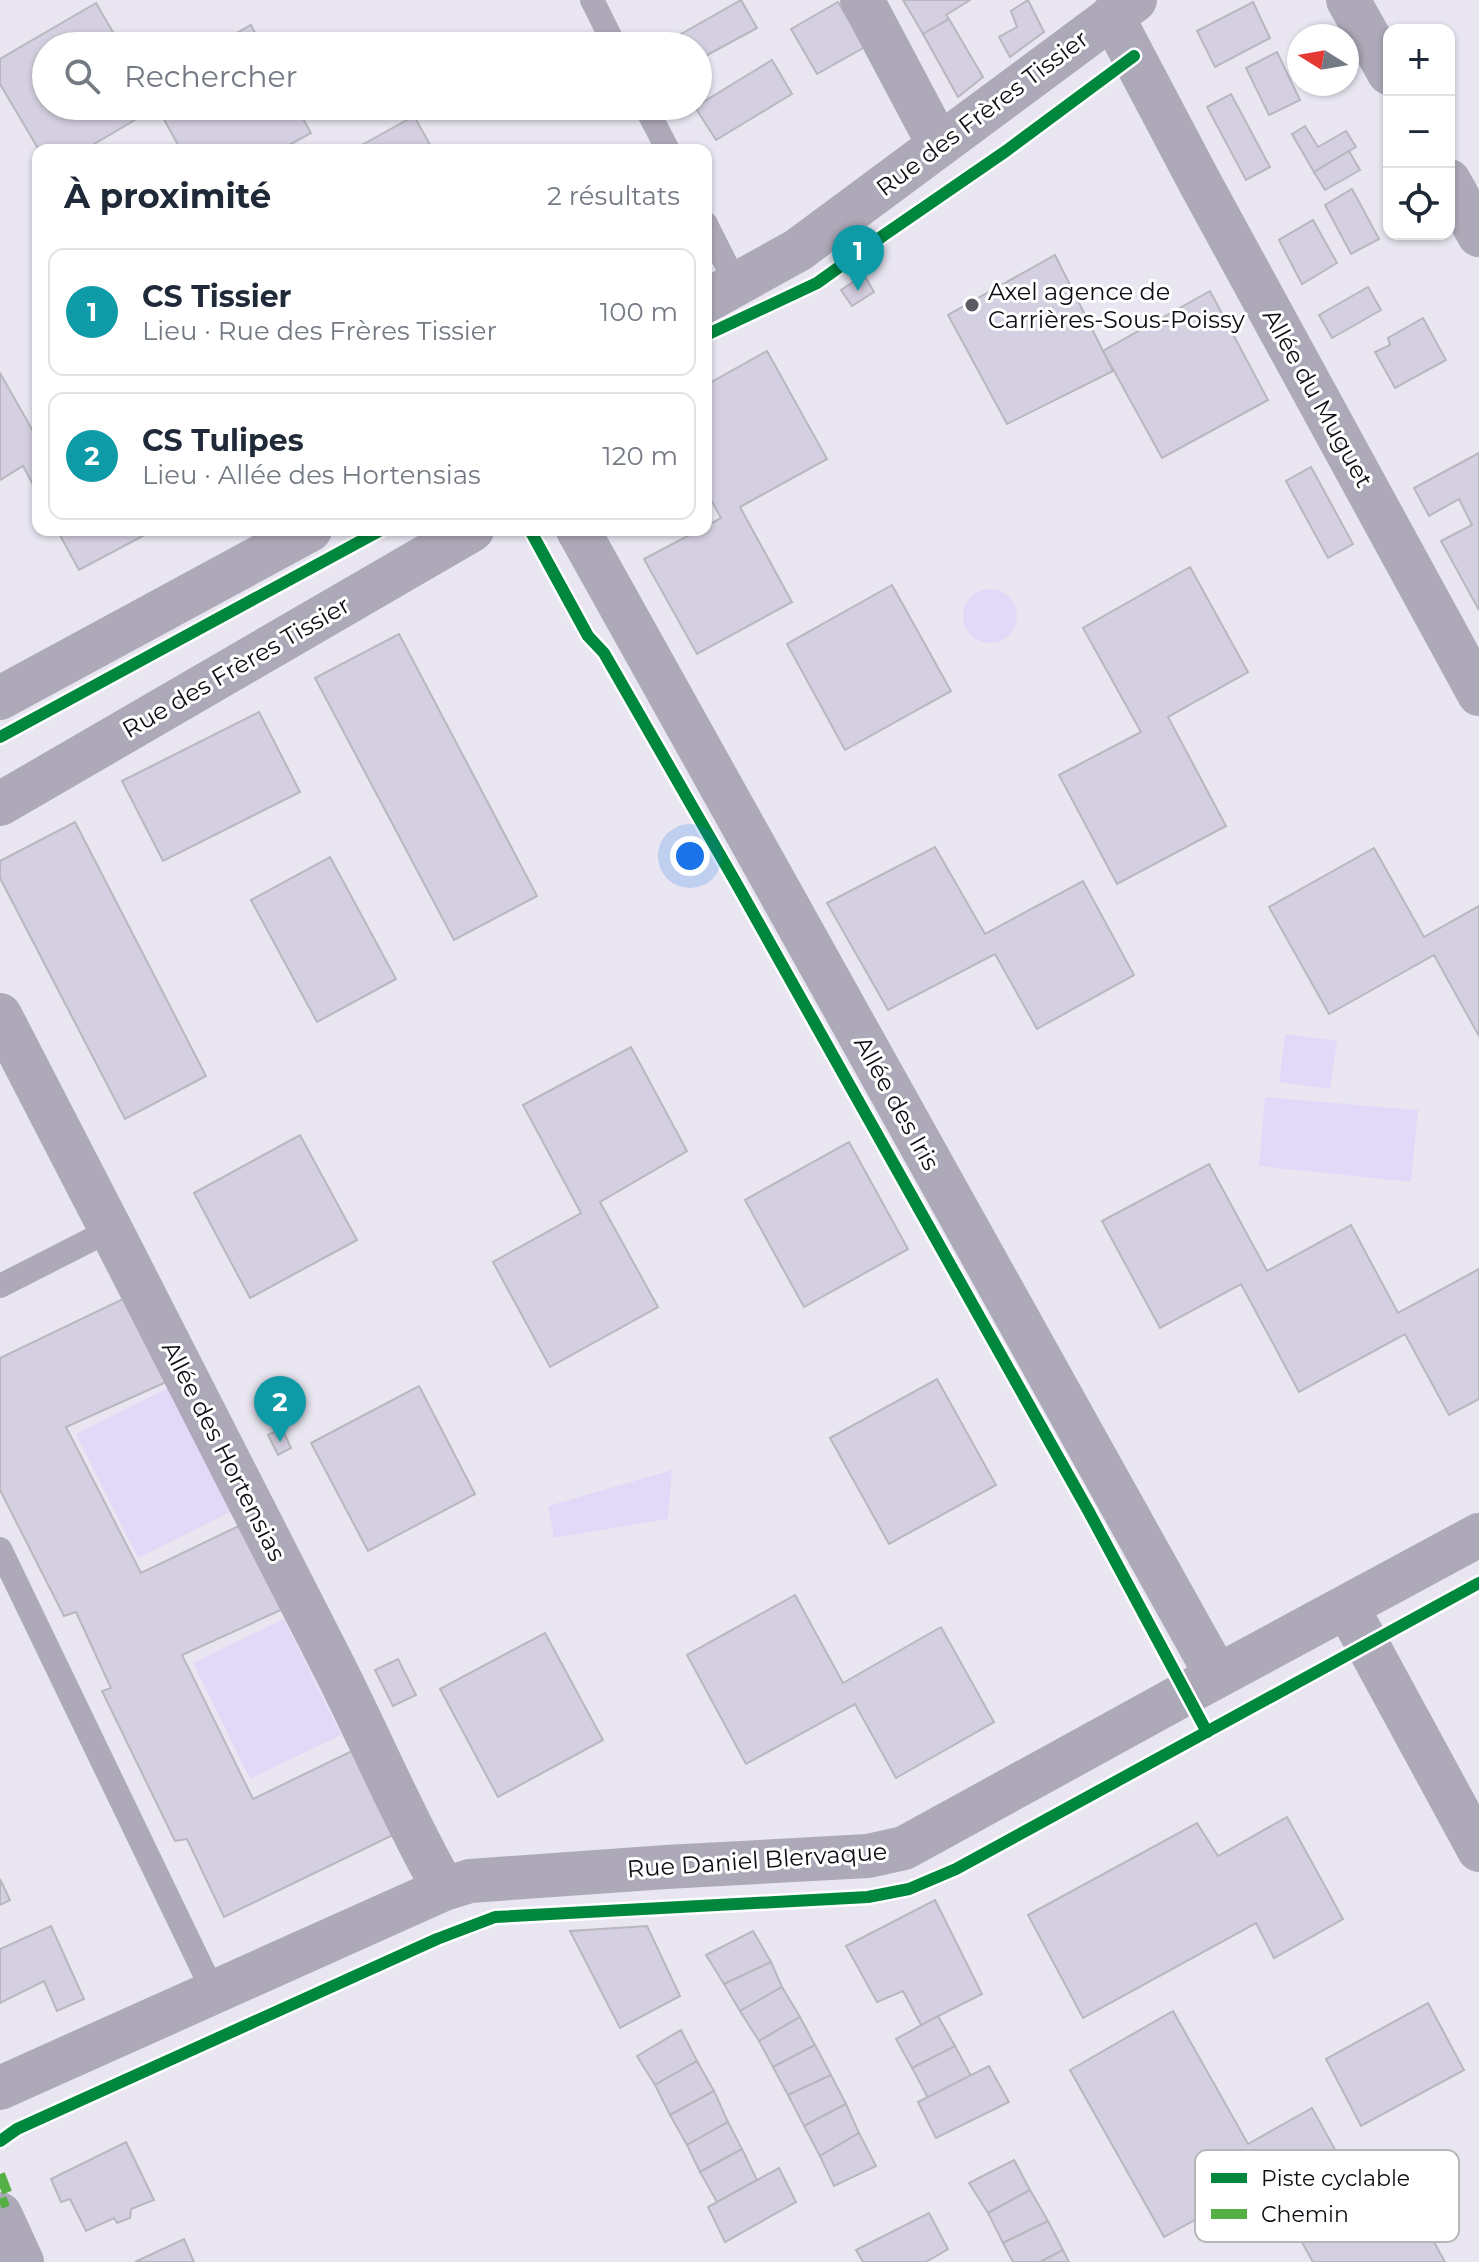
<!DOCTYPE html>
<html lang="fr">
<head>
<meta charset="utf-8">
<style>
	:root { --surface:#fff; --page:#f6f6f7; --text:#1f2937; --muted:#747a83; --line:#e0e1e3; --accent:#0f766e }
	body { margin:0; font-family:Montserrat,sans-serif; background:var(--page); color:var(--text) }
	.controls { position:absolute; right:24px; top:24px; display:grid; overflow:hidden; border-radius:16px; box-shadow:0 2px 6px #0004 }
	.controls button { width:72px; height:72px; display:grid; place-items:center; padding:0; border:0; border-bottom:2px solid var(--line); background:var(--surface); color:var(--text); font:40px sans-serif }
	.compass { position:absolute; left:1287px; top:24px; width:72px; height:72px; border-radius:50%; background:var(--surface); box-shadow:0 2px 6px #0004; rotate:281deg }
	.you { position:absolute; left:690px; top:856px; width:28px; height:28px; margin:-20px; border:6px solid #fff; border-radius:50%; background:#1a73e8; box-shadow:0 0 0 12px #1a73e833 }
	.badge { display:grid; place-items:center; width:52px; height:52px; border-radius:50%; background:var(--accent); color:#fff; font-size:26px; font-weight:700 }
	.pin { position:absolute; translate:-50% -66px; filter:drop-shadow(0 2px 4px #0008) }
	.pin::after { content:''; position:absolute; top:42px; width:28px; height:24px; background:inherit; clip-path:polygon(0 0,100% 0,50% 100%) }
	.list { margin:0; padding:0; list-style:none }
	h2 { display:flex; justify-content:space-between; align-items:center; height:104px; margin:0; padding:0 32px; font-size:34px }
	h2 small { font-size:26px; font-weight:400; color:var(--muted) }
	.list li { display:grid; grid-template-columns:52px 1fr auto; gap:24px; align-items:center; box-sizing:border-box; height:128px; margin:0 16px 16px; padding:0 16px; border:2px solid var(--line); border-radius:16px }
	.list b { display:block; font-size:30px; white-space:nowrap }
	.list p { margin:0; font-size:26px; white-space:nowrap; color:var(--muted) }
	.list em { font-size:26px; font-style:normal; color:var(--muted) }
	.icon { flex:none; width:44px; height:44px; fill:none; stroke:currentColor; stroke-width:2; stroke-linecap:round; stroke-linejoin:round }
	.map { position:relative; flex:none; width:1479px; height:2262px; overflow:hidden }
	.search { position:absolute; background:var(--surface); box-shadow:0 2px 6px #0004; left:32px; top:32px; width:680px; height:88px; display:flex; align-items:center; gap:20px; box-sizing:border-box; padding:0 28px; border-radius:44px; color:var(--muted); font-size:30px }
	.panel { position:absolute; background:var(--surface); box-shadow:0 2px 6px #0004; left:32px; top:144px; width:680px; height:392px; border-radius:16px }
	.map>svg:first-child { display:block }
	.green { fill:#e2d9f8 }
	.building { fill:#d5d0e1; stroke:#b9b6bf; stroke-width:2 }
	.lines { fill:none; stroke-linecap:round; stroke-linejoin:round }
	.service { stroke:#aea9b9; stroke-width:24 }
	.minor { stroke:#aea9b9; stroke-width:44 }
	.quiet { stroke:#54b044; stroke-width:10; stroke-dasharray:20 10; stroke-linecap:butt }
	.cycleway-casing { stroke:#fff; stroke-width:17 }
	.cycleway { stroke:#00873e; stroke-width:12 }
	.poi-dot { fill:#5c5a62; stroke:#fff; stroke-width:3 }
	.labels { text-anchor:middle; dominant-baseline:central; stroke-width:6; stroke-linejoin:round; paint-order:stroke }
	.street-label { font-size:24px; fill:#100e15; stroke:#fff }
	.poi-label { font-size:24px; fill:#100e15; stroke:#fff; text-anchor:start }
	.key { fill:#fff; stroke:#b7b7b9; stroke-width:2 }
	.key-label { font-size:22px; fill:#100e15 }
</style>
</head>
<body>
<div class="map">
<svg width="1479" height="2262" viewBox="0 0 1479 2262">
	<rect width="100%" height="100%" fill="#e9e6f2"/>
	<!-- green -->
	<g class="green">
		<circle cx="990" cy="616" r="27"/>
		<path d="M 1285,1034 L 1337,1041 L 1330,1089 L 1279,1082 Z"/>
		<path d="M 1265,1097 L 1418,1110 L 1411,1182 L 1259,1166 Z"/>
		<path d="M 172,1386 L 234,1510 L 138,1558 L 76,1434 Z"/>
		<path d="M 672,1470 L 668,1519 L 554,1538 L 548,1506 Z"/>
		<path d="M 284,1619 L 341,1735 L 250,1779 L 193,1663 Z"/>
	</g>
	<!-- building -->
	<g class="building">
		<path d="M 741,0 L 757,28 L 698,60 L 698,46 L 688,46 L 681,34 Z"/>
		<path d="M 903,0 L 970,0 L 946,15 L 949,19 L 923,34 Z"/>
		<path d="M 1028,0 L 1044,32 L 1010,57 L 999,37 L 1017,27 L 1011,11 Z"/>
		<path d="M 838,2 L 865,47 L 817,74 L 791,29 Z"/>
		<path d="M 1253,2 L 1270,38 L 1215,67 L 1197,31 Z"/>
		<path d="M 96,3 L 121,46 L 46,46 L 46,106 L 296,106 L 311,133 L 280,150 L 181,150 L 157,107 L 84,150 L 39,150 L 0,84 L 0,59 Z"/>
		<path d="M 949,19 L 983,77 L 958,97 L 923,34 Z"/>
		<path d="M 251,25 L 262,46 L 214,46 Z"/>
		<path d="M 1277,52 L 1300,100 L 1269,115 L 1246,68 Z"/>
		<path d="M 772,60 L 792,94 L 716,140 L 695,107 Z"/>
		<path d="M 1231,94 L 1270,167 L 1246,180 L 1207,107 Z"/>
		<path d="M 414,116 L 433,150 L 353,150 Z"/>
		<path d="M 1305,126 L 1318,147 L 1346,131 L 1356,147 L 1314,172 L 1292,134 Z"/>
		<path d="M 1349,151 L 1360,170 L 1325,190 L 1314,172 Z"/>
		<path d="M 1352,189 L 1379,239 L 1351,254 L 1325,205 Z"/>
		<path d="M 1313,220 L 1337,263 L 1302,284 L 1279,240 Z"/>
		<path d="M 1055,255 L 1113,371 L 1007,424 L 948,315 Z"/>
		<path d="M 864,275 L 874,292 L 852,306 L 841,290 Z"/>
		<path d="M 1368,287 L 1381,310 L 1332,338 L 1319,315 Z"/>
		<path d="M 1210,291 L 1268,400 L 1162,458 L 1103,351 Z"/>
		<path d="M 1423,318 L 1446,360 L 1395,388 L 1375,352 L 1390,345 L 1388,338 Z"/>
		<path d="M 767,351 L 827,459 L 740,507 L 792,602 L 697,654 L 644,559 L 699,530 L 706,530 L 706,526 L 721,518 L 706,491 L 706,385 Z"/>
		<path d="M 0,373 L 38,440 L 38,494 L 23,466 L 0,480 Z"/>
		<path d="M 1479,453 L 1479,610 L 1441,541 L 1472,525 L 1459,499 L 1429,516 L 1414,488 Z"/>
		<path d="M 1311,467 L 1353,544 L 1328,558 L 1286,481 Z"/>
		<path d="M 57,530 L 154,530 L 79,570 Z"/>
		<path d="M 1190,567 L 1248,672 L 1168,717 L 1226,826 L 1117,884 L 1059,775 L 1141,732 L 1083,628 Z"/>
		<path d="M 892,585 L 951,691 L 845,750 L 787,644 Z"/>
		<path d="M 399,634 L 537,896 L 454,940 L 315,678 Z"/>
		<path d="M 259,712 L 300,792 L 163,861 L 122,781 Z"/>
		<path d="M 75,822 L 206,1076 L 125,1119 L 0,878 L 0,861 Z"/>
		<path d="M 935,847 L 985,934 L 1083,881 L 1134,975 L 1037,1029 L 995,954 L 888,1010 L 827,903 Z"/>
		<path d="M 1374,848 L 1424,937 L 1479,906 L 1479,1036 L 1434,955 L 1329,1014 L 1269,907 Z"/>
		<path d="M 330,857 L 396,979 L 317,1022 L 251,900 Z"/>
		<path d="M 631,1047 L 687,1151 L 600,1202 L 658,1307 L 550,1367 L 493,1262 L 581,1213 L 523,1105 Z"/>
		<path d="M 300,1135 L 357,1240 L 250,1298 L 194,1193 Z"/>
		<path d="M 849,1142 L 908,1249 L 804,1307 L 745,1200 Z"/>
		<path d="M 1209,1164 L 1267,1271 L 1351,1225 L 1398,1313 L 1479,1269 L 1479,1399 L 1449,1415 L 1405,1334 L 1299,1392 L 1241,1284 L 1160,1328 L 1102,1221 Z"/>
		<path d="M 129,1296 L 173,1379 L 66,1427 L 141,1573 L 245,1523 L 283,1609 L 182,1655 L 253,1799 L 356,1749 L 395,1834 L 224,1917 L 187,1839 L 175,1841 L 102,1691 L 111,1688 L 76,1612 L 64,1616 L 0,1490 L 0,1358 Z"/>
		<path d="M 937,1379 L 996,1485 L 889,1544 L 830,1438 Z"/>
		<path d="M 419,1386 L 475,1494 L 368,1551 L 311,1443 Z"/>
		<path d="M 282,1428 L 291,1448 L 278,1455 L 268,1435 Z"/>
		<path d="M 795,1595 L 843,1683 L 941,1627 L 994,1722 L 896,1778 L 855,1704 L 746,1764 L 687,1655 Z"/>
		<path d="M 545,1633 L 603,1740 L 498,1797 L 440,1689 Z"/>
		<path d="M 398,1659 L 416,1695 L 393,1706 L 375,1670 Z"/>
		<path d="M 1287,1817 L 1343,1919 L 1274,1958 L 1256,1923 L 1083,2018 L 1028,1915 L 1197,1823 L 1218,1856 Z"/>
		<path d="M 0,1879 L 10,1900 L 0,1905 Z"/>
		<path d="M 935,1900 L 982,1994 L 921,2025 L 903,1991 L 877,2002 L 846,1946 Z"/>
		<path d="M 51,1926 L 84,1999 L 57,2011 L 44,1981 L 0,2003 L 0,1949 Z"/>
		<path d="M 647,1926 L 680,1996 L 620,2028 L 570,1931 Z"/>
		<path d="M 753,1931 L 771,1962 L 724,1984 L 706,1955 Z"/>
		<path d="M 771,1962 L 782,1987 L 740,2011 L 724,1984 Z"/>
		<path d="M 782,1987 L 800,2017 L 759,2041 L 740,2011 Z"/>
		<path d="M 1428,2003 L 1464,2070 L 1361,2126 L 1326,2059 Z"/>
		<path d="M 1173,2011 L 1248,2144 L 1312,2108 L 1368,2209 L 1406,2191 L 1445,2262 L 1313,2262 L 1267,2180 L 1164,2237 L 1070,2070 Z"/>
		<path d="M 938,2016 L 955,2046 L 912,2068 L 896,2039 Z"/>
		<path d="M 800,2017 L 815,2045 L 773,2067 L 759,2041 Z"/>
		<path d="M 681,2030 L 697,2061 L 655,2085 L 637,2056 Z"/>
		<path d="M 815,2045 L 831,2075 L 788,2095 L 773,2067 Z"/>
		<path d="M 955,2046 L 971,2076 L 928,2098 L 912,2068 Z"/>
		<path d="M 697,2061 L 714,2091 L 670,2115 L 655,2085 Z"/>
		<path d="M 989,2066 L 1009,2102 L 936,2138 L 918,2102 Z"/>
		<path d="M 831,2075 L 846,2104 L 804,2126 L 788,2095 Z"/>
		<path d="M 714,2091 L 728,2122 L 687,2145 L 670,2115 Z"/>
		<path d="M 846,2104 L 859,2133 L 820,2156 L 804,2126 Z"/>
		<path d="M 728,2122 L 742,2149 L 700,2172 L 687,2145 Z"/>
		<path d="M 859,2133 L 876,2166 L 834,2186 L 820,2156 Z"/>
		<path d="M 126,2142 L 154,2200 L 131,2209 L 130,2218 L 117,2223 L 114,2218 L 86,2231 L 70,2199 L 61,2202 L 51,2179 Z"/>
		<path d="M 742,2149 L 757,2180 L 717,2202 L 700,2172 Z"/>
		<path d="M 1014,2160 L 1030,2190 L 988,2213 L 969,2183 Z"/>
		<path d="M 779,2168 L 796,2202 L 725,2242 L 708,2207 Z"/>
		<path d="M 1030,2190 L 1048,2221 L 1003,2243 L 988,2213 Z"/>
		<path d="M 929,2213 L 948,2249 L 926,2262 L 863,2262 L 856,2250 Z"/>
		<path d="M 1048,2221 L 1063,2250 L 1040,2262 L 1013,2262 L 1003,2243 Z"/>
		<path d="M 184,2239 L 194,2262 L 135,2262 Z"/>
		<path d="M 1063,2250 L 1069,2262 L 1040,2262 Z"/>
	</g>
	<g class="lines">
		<!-- service -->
		<g class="service">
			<path d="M 592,0 L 615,46"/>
			<path d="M 645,106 L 668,150"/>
			<path d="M 706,224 L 736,284"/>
			<path d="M 0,1286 L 112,1229"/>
			<path d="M 0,1549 L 214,1993"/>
		</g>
		<!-- minor -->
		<g class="minor">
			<path d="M 862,0 L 939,145"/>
			<path d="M 1348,0 L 1389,73"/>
			<path d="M 1112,16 L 1199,181 L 1479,694"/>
			<path d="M 1449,181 L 1479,235"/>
			<path d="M 706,301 L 798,250 L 1135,0"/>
			<path d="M 578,530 L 1217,1676"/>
			<path d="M 0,698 L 310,530"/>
			<path d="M 0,804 L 472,530"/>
			<path d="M 0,1015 C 112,1232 224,1448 334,1667 C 371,1740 403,1817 444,1889"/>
			<path d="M 1347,1607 L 1479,1850"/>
			<path d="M 0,2088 L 444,1889 L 470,1881 L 666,1867 L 868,1856 L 904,1848 L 1188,1692 L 1479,1535"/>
			<path d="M 0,2214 L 22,2262"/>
		</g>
		<!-- quiet -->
		<path class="quiet" d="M 0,2174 L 10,2200 L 0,2204"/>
		<defs>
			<g id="cycleway">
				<path d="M 706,335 L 817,283 L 884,235 L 1006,151 L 1134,56"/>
				<path d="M 530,530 L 588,636 L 604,653 L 735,881 L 1089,1512 L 1207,1732"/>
				<path d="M 0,737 L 381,530"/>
				<path d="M 0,2141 L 17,2129 L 437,1939 L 495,1917 L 868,1897 L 909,1889 L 956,1869 L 1479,1583"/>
			</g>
		</defs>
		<!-- cycleway casing -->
		<use href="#cycleway" class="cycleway-casing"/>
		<!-- cycleway -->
		<use href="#cycleway" class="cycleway"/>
	</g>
	<!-- markers -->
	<circle class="poi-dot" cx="972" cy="305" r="8"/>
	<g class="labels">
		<!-- street labels -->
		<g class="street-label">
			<text transform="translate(982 113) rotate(-37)">Rue des Frères Tissier</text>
			<text transform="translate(1318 398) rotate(61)">Allée du Muguet</text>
			<text transform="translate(236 667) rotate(-30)">Rue des Frères Tissier</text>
			<text transform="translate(897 1103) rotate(61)">Allée des Iris</text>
			<text transform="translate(224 1451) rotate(63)">Allée des Hortensias</text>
			<text transform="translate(757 1860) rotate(-4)">Rue Daniel Blervaque</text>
		</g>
		<!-- poi labels -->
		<g class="poi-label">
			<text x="988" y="291">Axel agence de<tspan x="988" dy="28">Carrières-Sous-Poissy</tspan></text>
		</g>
	</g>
	<!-- legend -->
	<rect x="1195" y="2150" width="264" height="92" rx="12" class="key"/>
	<rect x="1211" y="2173" width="36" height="10" fill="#00873e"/>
	<rect x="1211" y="2209" width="36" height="10" fill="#54b044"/>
	<g class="key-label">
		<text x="1261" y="2186">Piste cyclable</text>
		<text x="1261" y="2222">Chemin</text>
	</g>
</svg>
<div class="controls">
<button>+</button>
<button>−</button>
<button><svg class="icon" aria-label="locate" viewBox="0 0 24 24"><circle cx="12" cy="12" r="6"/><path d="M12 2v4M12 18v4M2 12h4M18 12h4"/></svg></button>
</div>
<svg class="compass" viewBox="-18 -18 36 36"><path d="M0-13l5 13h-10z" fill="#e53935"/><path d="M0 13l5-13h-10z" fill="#747a83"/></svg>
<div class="you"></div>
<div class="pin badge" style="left:858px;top:291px;background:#0f9aa8">1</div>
<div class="pin badge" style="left:280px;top:1442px;background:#0f9aa8">2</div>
<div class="search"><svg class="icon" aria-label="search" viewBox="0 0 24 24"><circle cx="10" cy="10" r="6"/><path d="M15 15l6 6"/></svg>Rechercher</div>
<section class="panel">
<h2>À proximité<small>2 résultats</small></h2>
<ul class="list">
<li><span class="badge" style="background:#0f9aa8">1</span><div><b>CS Tissier</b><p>Lieu · Rue des Frères Tissier</p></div><em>100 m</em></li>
<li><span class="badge" style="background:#0f9aa8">2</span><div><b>CS Tulipes</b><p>Lieu · Allée des Hortensias</p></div><em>120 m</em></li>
</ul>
</section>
</div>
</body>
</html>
